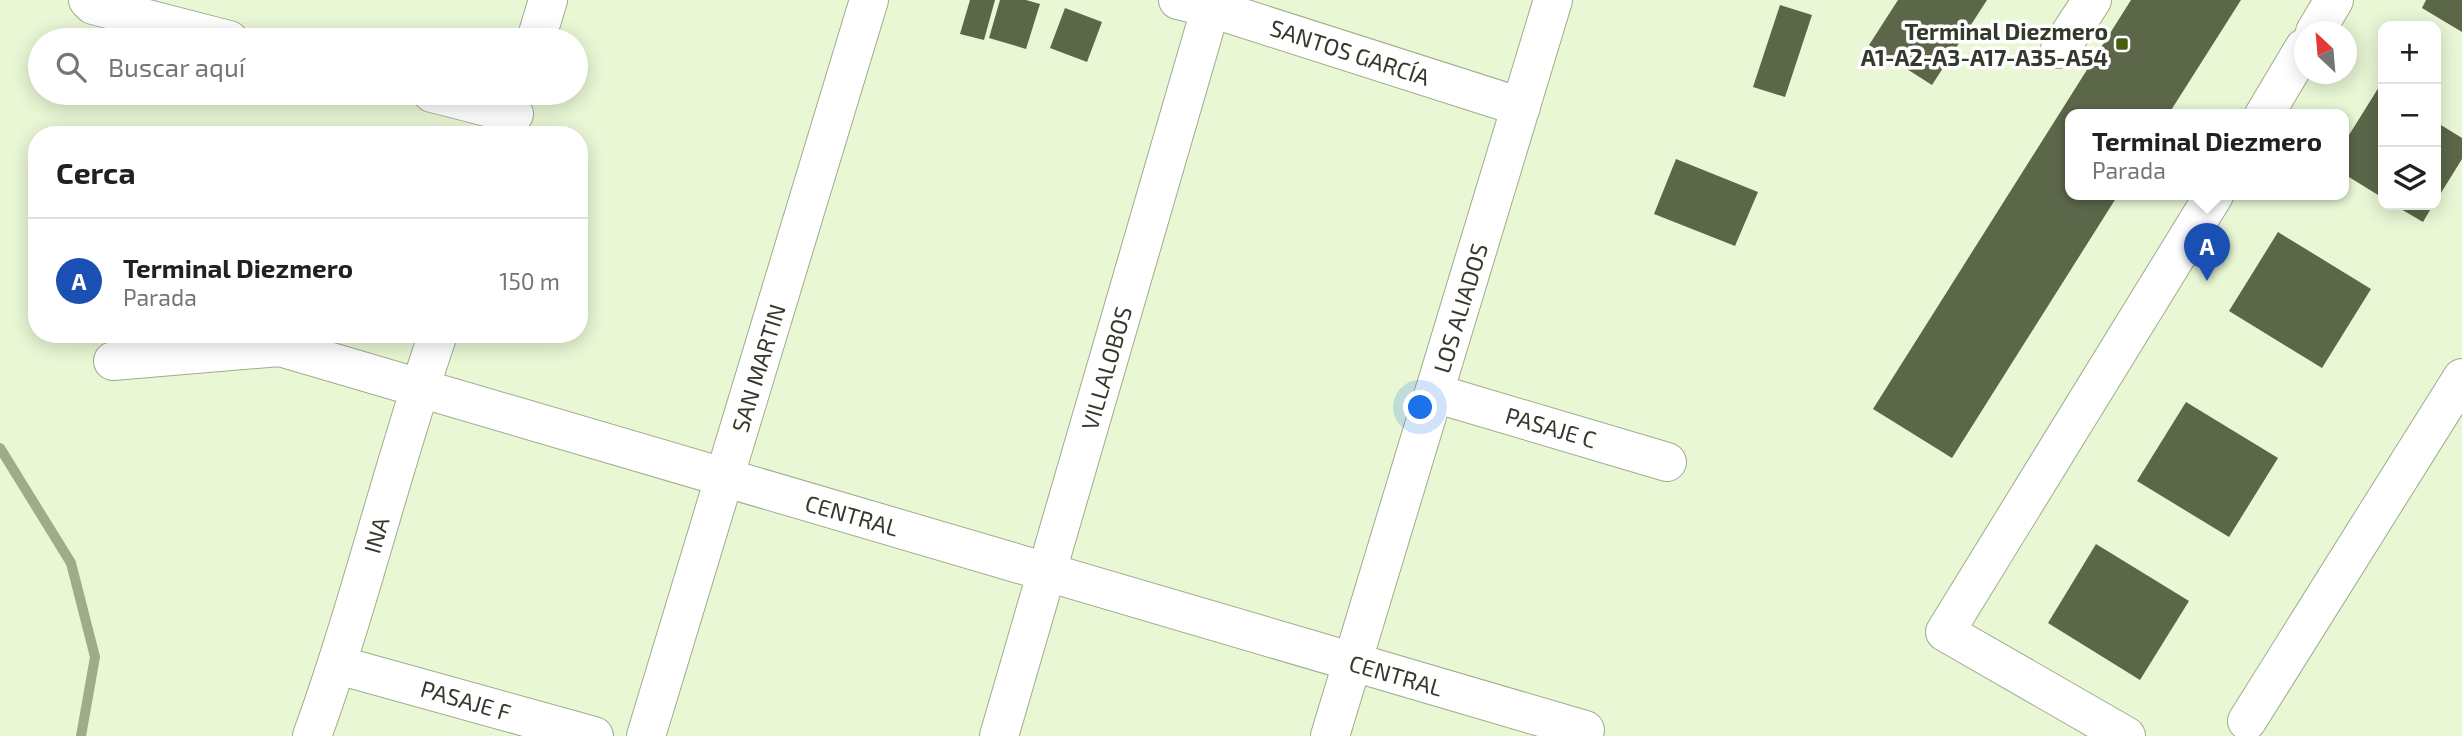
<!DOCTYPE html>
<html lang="es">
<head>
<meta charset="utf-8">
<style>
	:root { --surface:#fff; --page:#f6f6f6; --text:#202124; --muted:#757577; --line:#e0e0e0; --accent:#d93025 }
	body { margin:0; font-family:"Exo 2",sans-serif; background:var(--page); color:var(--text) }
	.controls { position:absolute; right:21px; top:21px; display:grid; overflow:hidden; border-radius:14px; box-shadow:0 4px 18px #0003 }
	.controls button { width:63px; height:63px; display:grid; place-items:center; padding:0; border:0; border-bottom:2px solid var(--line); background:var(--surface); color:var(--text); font:35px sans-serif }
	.compass { position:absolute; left:2294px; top:21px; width:63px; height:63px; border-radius:50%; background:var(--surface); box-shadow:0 4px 18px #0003; rotate:334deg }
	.you { position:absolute; left:1421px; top:408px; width:24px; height:24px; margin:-18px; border:5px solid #fff; border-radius:50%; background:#1a73e8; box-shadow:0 0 0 10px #1a73e833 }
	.badge { display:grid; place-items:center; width:46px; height:46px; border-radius:50%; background:var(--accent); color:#fff; font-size:23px; font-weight:700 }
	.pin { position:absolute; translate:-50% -58px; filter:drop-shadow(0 2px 4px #0008) }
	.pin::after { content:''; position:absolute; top:37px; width:24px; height:21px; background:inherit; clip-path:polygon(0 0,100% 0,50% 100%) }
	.popup { position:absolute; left:2065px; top:109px; width:284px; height:91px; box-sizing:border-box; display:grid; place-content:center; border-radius:14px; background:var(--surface); filter:drop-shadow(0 2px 5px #0005); font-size:23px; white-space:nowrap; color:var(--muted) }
	.popup b { font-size:26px; color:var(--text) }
	.popup::after { content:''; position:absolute; left:50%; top:100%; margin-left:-14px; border:14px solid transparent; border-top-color:var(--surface) }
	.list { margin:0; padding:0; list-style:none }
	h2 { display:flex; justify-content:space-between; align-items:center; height:91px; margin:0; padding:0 28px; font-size:30px }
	h2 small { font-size:23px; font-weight:400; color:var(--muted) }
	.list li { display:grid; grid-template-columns:46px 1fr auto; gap:21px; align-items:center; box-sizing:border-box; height:126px; padding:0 28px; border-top:2px solid var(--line) }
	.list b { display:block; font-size:26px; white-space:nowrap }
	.list p { margin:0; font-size:23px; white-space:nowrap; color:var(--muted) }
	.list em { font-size:23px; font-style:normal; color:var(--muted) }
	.icon { flex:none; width:38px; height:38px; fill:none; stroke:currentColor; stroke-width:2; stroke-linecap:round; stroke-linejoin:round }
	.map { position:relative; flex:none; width:2462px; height:736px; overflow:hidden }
	.search { position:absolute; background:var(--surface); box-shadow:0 4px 18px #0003; left:28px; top:28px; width:560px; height:77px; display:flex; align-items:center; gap:18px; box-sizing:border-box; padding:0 24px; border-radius:38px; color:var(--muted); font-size:26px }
	.panel { position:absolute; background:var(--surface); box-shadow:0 4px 18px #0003; left:28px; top:126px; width:560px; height:217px; border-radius:28px }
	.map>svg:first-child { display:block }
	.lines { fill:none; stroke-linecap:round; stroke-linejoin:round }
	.stream { stroke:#9eac89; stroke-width:10 }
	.building { fill:#5c674a }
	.minor-casing { stroke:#9fac8c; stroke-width:40 }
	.minor { stroke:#fff; stroke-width:38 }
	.poi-dot { fill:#48600d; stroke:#fff; stroke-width:2.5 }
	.labels { text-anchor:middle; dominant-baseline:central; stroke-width:7; stroke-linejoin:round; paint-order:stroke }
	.poi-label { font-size:23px; font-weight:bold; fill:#34392c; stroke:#fff; text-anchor:end }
	.street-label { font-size:23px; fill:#34392c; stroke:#fff }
</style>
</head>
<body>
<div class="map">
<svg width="2462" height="736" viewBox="0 0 2462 736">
	<rect width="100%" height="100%" fill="#e9f7d5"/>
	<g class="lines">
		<!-- stream -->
		<path class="stream" d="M 0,448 L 71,563 L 95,657 L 81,736"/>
	</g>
	<!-- building -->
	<g class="building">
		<path d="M 970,0 L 995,0 L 984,40 L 960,34 Z"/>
		<path d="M 1000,0 L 1026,0 L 1040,4 L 1026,49 L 989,38 Z"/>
		<path d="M 1898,0 L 1987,0 L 1932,85 L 1869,45 Z"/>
		<path d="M 2131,0 L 2241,0 L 2168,115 L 2070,115 L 2070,195 L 2118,195 L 1952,458 L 1873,409 Z"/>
		<path d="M 2426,0 L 2462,0 L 2462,32 L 2422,8 Z"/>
		<path d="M 1780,5 L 1812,15 L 1785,97 L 1753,87 Z"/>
		<path d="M 1065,8 L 1102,22 L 1087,62 L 1050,48 Z"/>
		<path d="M 2379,87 L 2383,89 L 2383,198 L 2344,174 L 2344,143 Z"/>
		<path d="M 2436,122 L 2462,138 L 2462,159 L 2436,201 Z"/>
		<path d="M 1676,159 L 1758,192 L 1735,246 L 1654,214 Z"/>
		<path d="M 2394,205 L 2433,205 L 2423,222 Z"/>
		<path d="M 2278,232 L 2371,289 L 2322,368 L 2229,311 Z"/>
		<path d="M 2186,402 L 2278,458 L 2229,537 L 2137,481 Z"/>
		<path d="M 2096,544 L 2189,601 L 2140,680 L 2048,623 Z"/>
	</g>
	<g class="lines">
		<defs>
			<g id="minor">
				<path d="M 88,0 L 93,5 L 229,40"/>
				<path d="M 1178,0 L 1211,8 L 1521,107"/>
				<path d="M 2315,32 L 2334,0"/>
				<path d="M 536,40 L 548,0"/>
				<path d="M 2060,49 L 2092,0"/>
				<path d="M 432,93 L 514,114"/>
				<path d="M 2264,115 L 2304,48"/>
				<path d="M 113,361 L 280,347 L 1585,730"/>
				<path d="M 1434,393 L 1667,462"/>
				<path d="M 338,665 L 594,736"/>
				<path d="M 2247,721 L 2462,378"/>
				<path d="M 312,736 C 360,604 392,467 438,334"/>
				<path d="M 646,736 L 869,0"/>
				<path d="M 999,736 L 1213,0"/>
				<path d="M 1330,736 L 1553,0"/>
				<path d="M 2126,736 L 1945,632 L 2214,195"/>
			</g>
		</defs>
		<!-- minor casing -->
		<use href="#minor" class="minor-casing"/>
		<!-- minor -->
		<use href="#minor" class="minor"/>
	</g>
	<!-- markers -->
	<rect class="poi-dot" x="2115" y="37" width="14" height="14" rx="3.5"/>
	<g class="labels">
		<!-- poi labels -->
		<g class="poi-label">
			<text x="2108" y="31">Terminal Diezmero<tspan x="2108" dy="26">A1-A2-A3-A17-A35-A54</tspan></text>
		</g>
		<!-- street labels -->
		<g class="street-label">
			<text transform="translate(1350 52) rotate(18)">SANTOS GARCÍA</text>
			<text transform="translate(1460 308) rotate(-73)">LOS ALIADOS</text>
			<text transform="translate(758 368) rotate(-73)">SAN MARTIN</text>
			<text transform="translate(1106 368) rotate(-74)">VILLALOBOS</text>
			<text transform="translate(1551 427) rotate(16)">PASAJE C</text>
			<text transform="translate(852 515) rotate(16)">CENTRAL</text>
			<text transform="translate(376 535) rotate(-74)">INA</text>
			<text transform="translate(1396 675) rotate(16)">CENTRAL</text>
			<text transform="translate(466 700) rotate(16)">PASAJE F</text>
		</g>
	</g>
</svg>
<div class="controls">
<button>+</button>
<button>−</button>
<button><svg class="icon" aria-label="layers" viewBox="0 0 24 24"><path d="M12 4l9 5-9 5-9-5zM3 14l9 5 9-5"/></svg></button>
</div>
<svg class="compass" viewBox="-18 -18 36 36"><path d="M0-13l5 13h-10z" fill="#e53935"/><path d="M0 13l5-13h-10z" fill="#757577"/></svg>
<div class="you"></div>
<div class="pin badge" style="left:2207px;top:281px;background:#1a4fb4">A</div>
<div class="popup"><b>Terminal Diezmero</b>Parada</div>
<div class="search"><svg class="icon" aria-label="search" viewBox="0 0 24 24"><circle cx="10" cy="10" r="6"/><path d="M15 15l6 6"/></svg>Buscar aquí</div>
<section class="panel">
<h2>Cerca<small></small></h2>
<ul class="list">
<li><span class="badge" style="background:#1a4fb4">A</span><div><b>Terminal Diezmero</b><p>Parada</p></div><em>150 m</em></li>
</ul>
</section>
</div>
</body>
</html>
